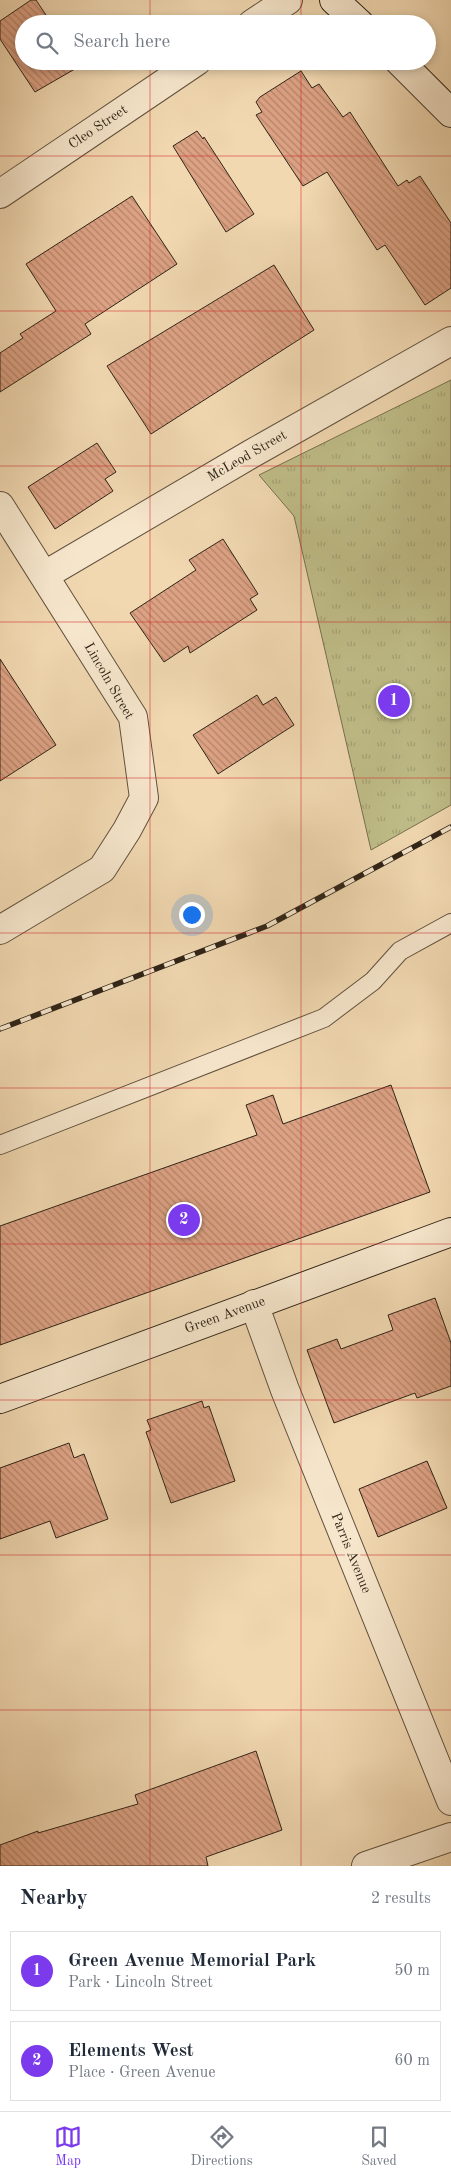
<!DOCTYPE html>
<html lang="en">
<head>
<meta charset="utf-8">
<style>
	:root { --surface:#fff; --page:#f6f6f7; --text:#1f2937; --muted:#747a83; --line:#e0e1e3; --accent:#7c3aed }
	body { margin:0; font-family:"Old Standard TT",serif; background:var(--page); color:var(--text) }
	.you { position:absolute; left:191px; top:914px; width:18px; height:18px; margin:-12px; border:4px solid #fff; border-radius:50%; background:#1a73e8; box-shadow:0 0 0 8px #1a73e833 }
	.badge { display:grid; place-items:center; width:32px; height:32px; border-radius:50%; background:var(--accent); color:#fff; font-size:16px; font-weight:700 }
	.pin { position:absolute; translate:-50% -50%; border:2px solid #fff; box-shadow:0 1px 5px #0006 }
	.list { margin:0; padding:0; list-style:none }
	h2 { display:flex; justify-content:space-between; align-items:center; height:65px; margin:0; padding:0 20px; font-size:21px }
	h2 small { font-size:16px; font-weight:400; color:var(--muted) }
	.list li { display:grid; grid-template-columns:32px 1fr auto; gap:15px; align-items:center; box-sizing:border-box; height:80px; margin:0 10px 10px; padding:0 10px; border:1px solid var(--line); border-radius:0px }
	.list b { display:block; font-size:19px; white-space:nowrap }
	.list p { margin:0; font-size:16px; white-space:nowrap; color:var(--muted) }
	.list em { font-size:16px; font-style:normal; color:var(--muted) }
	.icon { flex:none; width:28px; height:28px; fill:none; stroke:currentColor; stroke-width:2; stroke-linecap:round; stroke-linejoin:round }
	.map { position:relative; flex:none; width:451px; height:1866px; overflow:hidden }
	.search { position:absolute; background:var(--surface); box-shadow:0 2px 8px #0003; left:15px; right:15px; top:15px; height:55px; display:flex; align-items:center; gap:12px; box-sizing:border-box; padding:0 18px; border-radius:28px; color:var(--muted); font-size:19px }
	.sheet { height:245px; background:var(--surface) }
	nav { display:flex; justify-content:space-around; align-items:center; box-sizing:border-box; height:70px; border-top:1px solid var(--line); background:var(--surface); font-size:14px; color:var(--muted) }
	nav a { display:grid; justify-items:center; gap:2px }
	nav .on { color:var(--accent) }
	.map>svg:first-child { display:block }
	.grass { fill:url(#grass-tufts); stroke:#777050 }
	.building { fill:url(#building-back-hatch); stroke:#2f2417 }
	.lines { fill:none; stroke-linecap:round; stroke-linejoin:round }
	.lane-casing { stroke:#60513e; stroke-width:20 }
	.street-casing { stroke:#60513e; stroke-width:30 }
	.secondary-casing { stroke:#2f2417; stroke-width:30 }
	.lane { stroke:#f6e6cc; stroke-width:18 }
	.street { stroke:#f6e6cc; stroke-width:28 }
	.secondary { stroke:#f6e6cc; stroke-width:28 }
	.rail-casing { stroke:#2f2417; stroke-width:5.5 }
	.rail { stroke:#f6e6cc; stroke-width:4; stroke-dasharray:11; stroke-linecap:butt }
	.grid { fill:none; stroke:#d62828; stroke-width:1; stroke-opacity:0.55 }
	.labels { text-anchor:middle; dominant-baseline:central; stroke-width:4.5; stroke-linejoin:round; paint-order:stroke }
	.street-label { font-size:14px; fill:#2f2417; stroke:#f6e6cc }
</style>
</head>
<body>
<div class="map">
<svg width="451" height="1866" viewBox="0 0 451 1866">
	<defs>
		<pattern id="grass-tufts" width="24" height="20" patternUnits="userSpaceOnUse" patternTransform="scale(1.25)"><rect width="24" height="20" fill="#bfbd88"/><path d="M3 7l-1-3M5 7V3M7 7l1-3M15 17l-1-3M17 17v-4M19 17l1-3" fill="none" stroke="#a4a275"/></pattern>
		<pattern id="building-back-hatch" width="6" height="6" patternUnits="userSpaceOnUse" patternTransform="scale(1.25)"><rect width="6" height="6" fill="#dda284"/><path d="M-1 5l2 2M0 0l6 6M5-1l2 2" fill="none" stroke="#b4846b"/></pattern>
	</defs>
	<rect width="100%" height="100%" fill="#f1d8b1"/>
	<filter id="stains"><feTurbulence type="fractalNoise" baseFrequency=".004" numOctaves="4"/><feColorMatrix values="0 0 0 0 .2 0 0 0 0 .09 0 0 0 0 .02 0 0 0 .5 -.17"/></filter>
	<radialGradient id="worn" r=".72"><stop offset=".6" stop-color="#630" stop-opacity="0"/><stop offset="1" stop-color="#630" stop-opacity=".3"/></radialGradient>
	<!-- grass -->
	<path class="grass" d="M 451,380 L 451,805 L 371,850 L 294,516 L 259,475 Z"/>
	<!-- building -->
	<g class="building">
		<path d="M 31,0 L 36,0 L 52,24 L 24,24 L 24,61 L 76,61 L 80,66 L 35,92 L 0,39 L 0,21 Z"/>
		<path d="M 301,71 L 312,88 L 319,84 L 343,117 L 350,112 L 398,186 L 407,180 L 409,183 L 420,176 L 451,223 L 451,288 L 425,305 L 385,245 L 377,250 L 327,172 L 303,186 L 256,115 L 262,112 L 256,102 L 260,97 Z"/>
		<path d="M 197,131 L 203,139 L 204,137 L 254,214 L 226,232 L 173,146 Z"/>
		<path d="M 132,196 L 177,264 L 85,324 L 91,334 L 0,392 L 0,353 L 23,338 L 20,334 L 56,311 L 26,264 Z"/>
		<path d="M 274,265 L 314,330 L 151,434 L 107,366 Z"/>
		<path d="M 97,443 L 116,472 L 105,479 L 113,491 L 55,529 L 28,487 Z"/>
		<path d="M 223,539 L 258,594 L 250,599 L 257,610 L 190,653 L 188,646 L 164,662 L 130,613 L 196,570 L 189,560 Z"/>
		<path d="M 0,659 L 56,745 L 0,781 Z"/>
		<path d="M 257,695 L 263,705 L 276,697 L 294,725 L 218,774 L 193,735 Z"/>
		<path d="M 391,1085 L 430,1192 L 0,1345 L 0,1226 L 257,1135 L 246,1105 L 273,1095 L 283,1124 Z"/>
		<path d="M 435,1298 L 451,1343 L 451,1386 L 417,1398 L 415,1393 L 334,1423 L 307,1350 L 337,1339 L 341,1349 L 393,1330 L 388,1315 Z"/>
		<path d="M 202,1401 L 204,1408 L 209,1406 L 235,1481 L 171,1503 L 146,1432 L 151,1430 L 147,1420 Z"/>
		<path d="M 69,1443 L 74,1458 L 84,1454 L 108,1519 L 56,1538 L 50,1521 L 0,1539 L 0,1468 Z"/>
		<path d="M 427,1461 L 447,1508 L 378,1537 L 359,1489 Z"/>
		<path d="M 256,1751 L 282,1830 L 206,1857 L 208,1866 L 0,1866 L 0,1845 L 38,1831 L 38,1833 L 138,1804 L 135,1795 Z"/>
	</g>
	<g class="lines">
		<defs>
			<path id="lane" d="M 0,1145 L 324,1018 L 373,981 L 400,951 L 451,923"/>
			<g id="street">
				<path d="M 252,24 L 288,0"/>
				<path d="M 0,194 L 197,61"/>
				<path d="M 0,506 L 133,717 L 144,798 L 127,830 L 102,869 L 0,930"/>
				<path d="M 45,575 L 251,454 L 451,341"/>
				<path d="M 254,1304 L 285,1390 L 451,1801"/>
				<path d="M 366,1866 L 451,1837"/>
			</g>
			<g id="secondary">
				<path d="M 334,0 L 360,24"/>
				<path d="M 399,61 L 451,113"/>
				<path d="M 0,1399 L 451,1232"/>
			</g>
		</defs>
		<!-- lane casing -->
		<use href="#lane" class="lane-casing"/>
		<!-- street casing -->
		<use href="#street" class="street-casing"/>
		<!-- secondary casing -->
		<use href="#secondary" class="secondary-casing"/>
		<!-- lane -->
		<use href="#lane" class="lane"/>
		<!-- street -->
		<use href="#street" class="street"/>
		<!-- secondary -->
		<use href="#secondary" class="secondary"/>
		<defs>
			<path id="rail" d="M 0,1029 L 267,926 L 451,827"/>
		</defs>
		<!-- rail casing -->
		<use href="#rail" class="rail-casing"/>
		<!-- rail -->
		<use href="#rail" class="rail"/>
	</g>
	<!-- grid -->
	<path class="grid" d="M 150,0 L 150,24M 301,0 L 301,24M 150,61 L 150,1866M 301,61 L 301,1866M 0,156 L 451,156M 0,311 L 451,311M 0,466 L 451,466M 0,622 L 451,622M 0,778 L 451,778M 0,933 L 451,933M 0,1088 L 451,1088M 0,1244 L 451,1244M 0,1400 L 451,1400M 0,1555 L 451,1555M 0,1710 L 451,1710"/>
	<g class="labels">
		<!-- street labels -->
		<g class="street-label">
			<text transform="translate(98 127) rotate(-34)">Cleo Street</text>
			<text transform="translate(247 456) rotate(-30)">McLeod Street</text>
			<text transform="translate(109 681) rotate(60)">Lincoln Street</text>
			<text transform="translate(225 1315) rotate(-20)">Green Avenue</text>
			<text transform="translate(351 1553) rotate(68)">Parris Avenue</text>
		</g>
	</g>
	<rect width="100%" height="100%" filter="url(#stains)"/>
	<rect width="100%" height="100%" fill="url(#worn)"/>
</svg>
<div class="you"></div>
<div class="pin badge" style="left:394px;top:701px">1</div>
<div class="pin badge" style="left:184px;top:1220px">2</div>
<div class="search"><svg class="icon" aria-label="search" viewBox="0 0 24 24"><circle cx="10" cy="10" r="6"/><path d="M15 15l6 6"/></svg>Search here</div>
</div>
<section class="sheet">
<h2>Nearby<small>2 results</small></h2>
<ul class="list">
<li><span class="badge">1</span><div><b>Green Avenue Memorial Park</b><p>Park · Lincoln Street</p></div><em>50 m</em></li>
<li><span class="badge">2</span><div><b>Elements West</b><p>Place · Green Avenue</p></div><em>60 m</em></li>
</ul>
</section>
<nav>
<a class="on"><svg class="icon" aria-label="map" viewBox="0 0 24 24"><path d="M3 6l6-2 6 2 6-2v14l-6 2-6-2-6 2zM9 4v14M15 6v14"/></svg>Map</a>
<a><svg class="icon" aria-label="directions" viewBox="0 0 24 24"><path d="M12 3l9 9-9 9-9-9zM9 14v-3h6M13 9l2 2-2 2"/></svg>Directions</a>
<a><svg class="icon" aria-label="saved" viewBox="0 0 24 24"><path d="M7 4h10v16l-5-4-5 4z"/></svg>Saved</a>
</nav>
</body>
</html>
